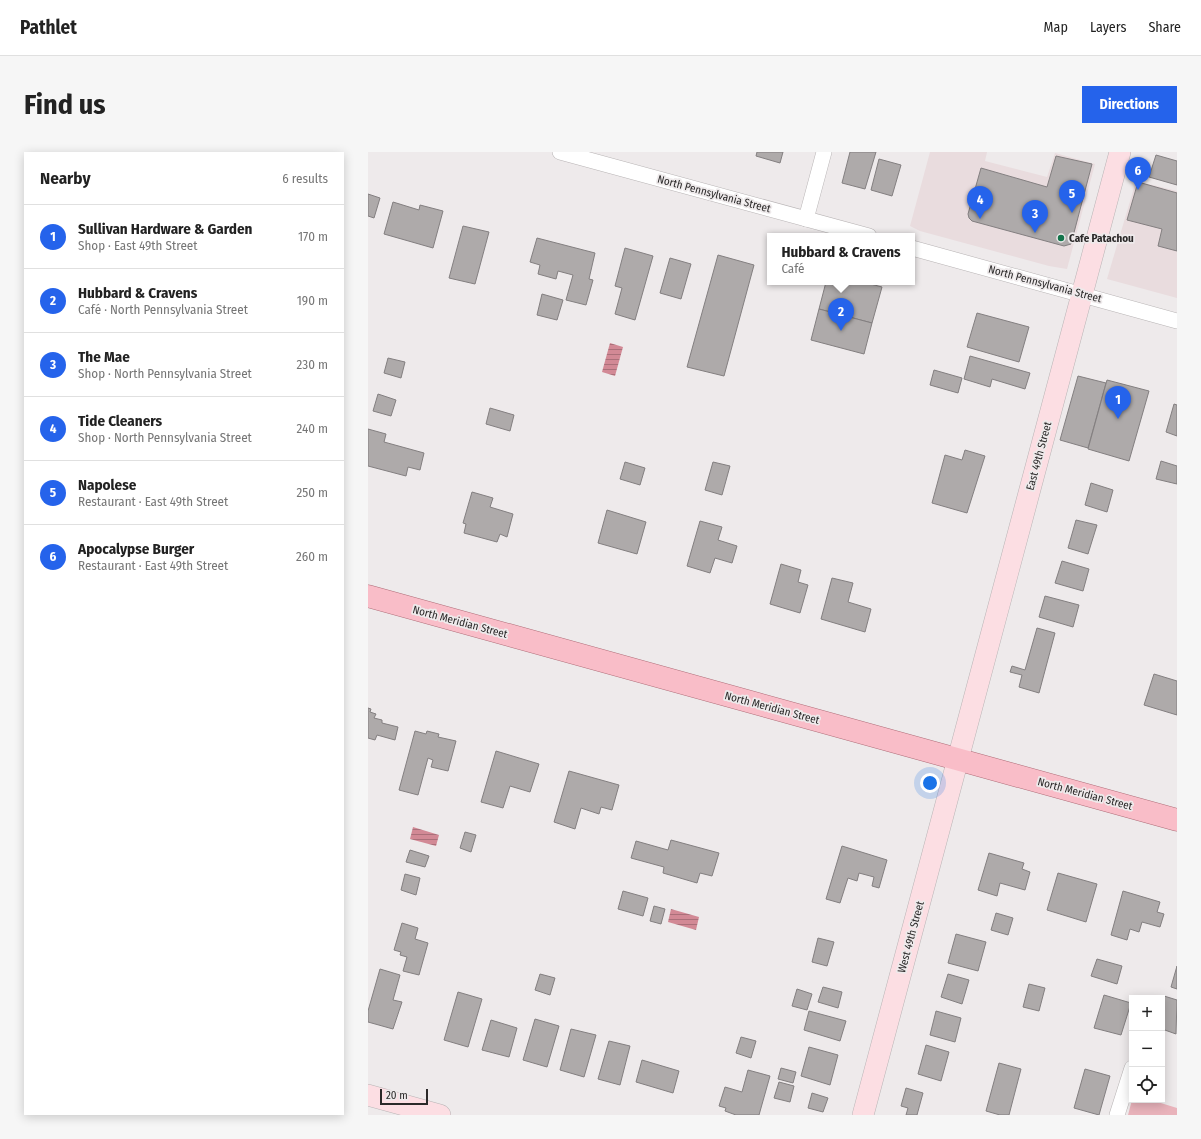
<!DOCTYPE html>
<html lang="en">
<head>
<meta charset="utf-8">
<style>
	:root { --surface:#fff; --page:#f6f6f6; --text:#222; --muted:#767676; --line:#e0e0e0; --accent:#2563eb }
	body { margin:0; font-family:"Fira Sans Condensed",sans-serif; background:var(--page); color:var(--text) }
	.controls { position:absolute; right:12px; bottom:12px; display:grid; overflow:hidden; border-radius:0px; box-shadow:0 2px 10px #0003 }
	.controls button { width:36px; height:36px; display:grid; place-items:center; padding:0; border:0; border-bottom:1px solid var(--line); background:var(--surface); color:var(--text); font:20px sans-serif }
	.scale { position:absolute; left:12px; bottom:10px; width:48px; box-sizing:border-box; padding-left:4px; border:2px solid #2b2929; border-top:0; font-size:11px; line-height:14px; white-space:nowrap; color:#2b2929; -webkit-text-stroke:3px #eeeaeb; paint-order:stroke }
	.you { position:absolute; left:562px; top:631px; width:14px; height:14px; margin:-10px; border:3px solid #fff; border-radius:50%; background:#1a73e8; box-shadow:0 0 0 6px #1a73e833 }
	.badge { display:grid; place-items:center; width:26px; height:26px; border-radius:50%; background:var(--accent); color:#fff; font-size:13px; font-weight:700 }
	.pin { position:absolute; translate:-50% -33px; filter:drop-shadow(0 1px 2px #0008) }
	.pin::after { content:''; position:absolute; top:21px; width:14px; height:12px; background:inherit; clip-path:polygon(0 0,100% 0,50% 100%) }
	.popup { position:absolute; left:399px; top:81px; width:148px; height:52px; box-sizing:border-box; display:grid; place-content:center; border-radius:0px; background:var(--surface); filter:drop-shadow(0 1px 3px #0005); font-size:13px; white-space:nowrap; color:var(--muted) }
	.popup b { font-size:15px; color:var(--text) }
	.popup::after { content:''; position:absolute; left:50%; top:100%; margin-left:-8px; border:8px solid transparent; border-top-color:var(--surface) }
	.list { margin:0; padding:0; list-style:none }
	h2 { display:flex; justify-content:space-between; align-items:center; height:52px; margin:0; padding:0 16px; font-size:17px }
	h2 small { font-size:13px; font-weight:400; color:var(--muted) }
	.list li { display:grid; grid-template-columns:26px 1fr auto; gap:12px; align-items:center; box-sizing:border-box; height:64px; padding:0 16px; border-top:1px solid var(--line) }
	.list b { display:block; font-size:15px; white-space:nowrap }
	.list p { margin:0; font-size:13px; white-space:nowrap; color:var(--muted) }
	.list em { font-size:13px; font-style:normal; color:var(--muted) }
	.icon { flex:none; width:22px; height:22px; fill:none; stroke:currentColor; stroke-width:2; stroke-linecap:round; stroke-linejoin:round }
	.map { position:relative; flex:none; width:809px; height:963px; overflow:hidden; border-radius:0px }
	header { display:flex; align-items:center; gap:24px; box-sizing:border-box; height:56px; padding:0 20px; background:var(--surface); border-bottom:1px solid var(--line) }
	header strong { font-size:19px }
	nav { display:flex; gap:22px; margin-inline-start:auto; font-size:14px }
	.intro { display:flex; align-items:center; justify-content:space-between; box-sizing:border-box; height:96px; padding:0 24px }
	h1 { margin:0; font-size:28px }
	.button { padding:10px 18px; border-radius:0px; background:var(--accent); color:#fff; font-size:14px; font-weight:700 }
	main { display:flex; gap:24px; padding:0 24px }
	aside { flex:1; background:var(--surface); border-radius:0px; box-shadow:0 2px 10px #0003 }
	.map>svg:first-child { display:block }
	.built { fill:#e9dcde }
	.grass { fill:#e9b3bb }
	.water { fill:url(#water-rules) }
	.building { fill:#aeaaaa; stroke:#837f80 }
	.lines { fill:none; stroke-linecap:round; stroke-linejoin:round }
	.street-casing { stroke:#b8b4b5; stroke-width:16 }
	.secondary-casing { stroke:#b8b4b5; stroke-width:22 }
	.primary-casing { stroke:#ae6d78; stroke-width:23 }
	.street { stroke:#fff; stroke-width:15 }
	.secondary { stroke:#fcdee3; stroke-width:21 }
	.primary { stroke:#f9bdc8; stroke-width:22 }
	.poi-dot { fill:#13744b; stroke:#eeeaeb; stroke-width:1.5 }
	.labels { text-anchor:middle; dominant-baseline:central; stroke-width:3.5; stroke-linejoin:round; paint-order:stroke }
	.street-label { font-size:11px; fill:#2b2929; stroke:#eeeaeb }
	.poi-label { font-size:11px; font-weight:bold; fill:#2b2929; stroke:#eeeaeb; text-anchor:start }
</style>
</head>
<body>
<header>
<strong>Pathlet</strong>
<nav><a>Map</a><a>Layers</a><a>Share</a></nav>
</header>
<div class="intro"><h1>Find us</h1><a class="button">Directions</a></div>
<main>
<aside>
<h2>Nearby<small>6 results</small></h2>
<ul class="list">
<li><span class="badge">1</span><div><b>Sullivan Hardware &amp; Garden</b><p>Shop · East 49th Street</p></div><em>170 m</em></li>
<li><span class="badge">2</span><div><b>Hubbard &amp; Cravens</b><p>Café · North Pennsylvania Street</p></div><em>190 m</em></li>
<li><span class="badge">3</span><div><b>The Mae</b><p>Shop · North Pennsylvania Street</p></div><em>230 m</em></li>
<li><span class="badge">4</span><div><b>Tide Cleaners</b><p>Shop · North Pennsylvania Street</p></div><em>240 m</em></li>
<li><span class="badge">5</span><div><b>Napolese</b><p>Restaurant · East 49th Street</p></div><em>250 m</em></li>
<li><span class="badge">6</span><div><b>Apocalypse Burger</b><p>Restaurant · East 49th Street</p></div><em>260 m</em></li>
</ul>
</aside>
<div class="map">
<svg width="809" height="963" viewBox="0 0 809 963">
	<defs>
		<pattern id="water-rules" width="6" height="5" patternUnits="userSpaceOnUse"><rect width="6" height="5" fill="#d28995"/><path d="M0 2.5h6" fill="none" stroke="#ab707a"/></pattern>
	</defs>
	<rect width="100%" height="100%" fill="#eeeaeb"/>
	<!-- built -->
	<g class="built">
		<path d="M 562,0 L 619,0 L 617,9 L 679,25 L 687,1 L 727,12 L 699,117 L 681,114 L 552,79 L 542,74 Z"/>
		<path d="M 768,29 L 809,39 L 809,146 L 739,127 Z"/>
	</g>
	<!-- grass -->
	<path class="grass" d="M 764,948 L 783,948 L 809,956 L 809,963 L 760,963 Z"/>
	<!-- water -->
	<g class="water">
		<path d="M 242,191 L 255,195 L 247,224 L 234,220 Z"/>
		<path d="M 45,675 L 71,683 L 68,694 L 42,687 Z"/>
		<path d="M 303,757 L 331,765 L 328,778 L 300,770 Z"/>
	</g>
	<!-- building -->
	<g class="building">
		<path d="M 389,0 L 415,0 L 412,11 L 388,4 Z"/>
		<path d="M 482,0 L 508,0 L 497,37 L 474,31 Z"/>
		<path d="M 788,3 L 809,9 L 809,33 L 781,25 Z"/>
		<path d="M 688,4 L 724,12 L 703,92 L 696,94 L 604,69 L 601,66 L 600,62 L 613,16 L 679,35 Z"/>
		<path d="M 511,7 L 533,13 L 524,44 L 503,38 Z"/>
		<path d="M 770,30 L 809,41 L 809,99 L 790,94 L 794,77 L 759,68 Z"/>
		<path d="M 0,42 L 12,46 L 6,66 L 0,64 Z"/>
		<path d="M 25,50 L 51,58 L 52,53 L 75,59 L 65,96 L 16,82 Z"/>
		<path d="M 95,74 L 121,80 L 107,132 L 81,126 Z"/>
		<path d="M 169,86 L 227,101 L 221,127 L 225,128 L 218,153 L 198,148 L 205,123 L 190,119 L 188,127 L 170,122 L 172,113 L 162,110 Z"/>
		<path d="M 257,96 L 285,104 L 267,168 L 247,162 L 254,136 L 247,134 Z"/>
		<path d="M 350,103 L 386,113 L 356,224 L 319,215 Z"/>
		<path d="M 302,106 L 323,112 L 313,147 L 292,141 Z"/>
		<path d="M 458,130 L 495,130 L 514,135 L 504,171 L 451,157 Z"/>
		<path d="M 174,142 L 195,148 L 189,168 L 169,163 Z"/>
		<path d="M 451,157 L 504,171 L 496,202 L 443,188 Z"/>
		<path d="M 609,161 L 661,175 L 651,210 L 599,195 Z"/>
		<path d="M 602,204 L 662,221 L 657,237 L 624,227 L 622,235 L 596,227 Z"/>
		<path d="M 20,206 L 37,210 L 33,226 L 16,221 Z"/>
		<path d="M 566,218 L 594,226 L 590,241 L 562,233 Z"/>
		<path d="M 710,224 L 738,231 L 720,296 L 692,288 Z"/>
		<path d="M 739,228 L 781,239 L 761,309 L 720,297 Z"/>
		<path d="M 10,242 L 28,248 L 23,264 L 5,259 Z"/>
		<path d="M 806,252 L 809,253 L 809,284 L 798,280 Z"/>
		<path d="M 122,256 L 146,263 L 142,279 L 118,272 Z"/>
		<path d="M 0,277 L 18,282 L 16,290 L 56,301 L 52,318 L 40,315 L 38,324 L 0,314 Z"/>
		<path d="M 597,298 L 617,304 L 599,361 L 564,351 L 577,303 L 594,308 Z"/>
		<path d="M 793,309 L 809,314 L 809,332 L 788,327 Z"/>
		<path d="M 257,310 L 277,316 L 272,333 L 252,327 Z"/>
		<path d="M 345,310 L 362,314 L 354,343 L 337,338 Z"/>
		<path d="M 723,331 L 745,338 L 739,360 L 717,353 Z"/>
		<path d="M 104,340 L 125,346 L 122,355 L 145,362 L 139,385 L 132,382 L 129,390 L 96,381 L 98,372 L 95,371 Z"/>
		<path d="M 239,358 L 278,370 L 269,402 L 230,391 Z"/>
		<path d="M 708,368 L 729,373 L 720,402 L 700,396 Z"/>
		<path d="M 332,369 L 354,375 L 350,388 L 369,394 L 364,411 L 347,406 L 342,421 L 319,414 Z"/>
		<path d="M 694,409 L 721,417 L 715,439 L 687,431 Z"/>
		<path d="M 413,412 L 433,418 L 430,430 L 440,433 L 432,461 L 402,452 Z"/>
		<path d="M 464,426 L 485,431 L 480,450 L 503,457 L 497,480 L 453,467 Z"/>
		<path d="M 677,444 L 711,453 L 705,475 L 671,465 Z"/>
		<path d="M 669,476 L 687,481 L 671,541 L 651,535 L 654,523 L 642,520 L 644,514 L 657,518 Z"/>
		<path d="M 786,522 L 809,529 L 809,563 L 776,553 Z"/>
		<path d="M 0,556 L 3,557 L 2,560 L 8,562 L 6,566 L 14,568 L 14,571 L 30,575 L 27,588 L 9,583 L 7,588 L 0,586 Z"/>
		<path d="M 47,579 L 58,582 L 59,579 L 71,582 L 70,585 L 88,589 L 80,619 L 63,615 L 65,608 L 60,606 L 50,643 L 31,638 Z"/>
		<path d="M 128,599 L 171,612 L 162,640 L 142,634 L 135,656 L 113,650 Z"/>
		<path d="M 201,619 L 251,633 L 244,658 L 233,655 L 231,662 L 213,656 L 207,677 L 186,670 Z"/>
		<path d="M 97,680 L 108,683 L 103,700 L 92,696 Z"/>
		<path d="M 303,688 L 351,701 L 344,724 L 332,721 L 329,731 L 295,721 L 296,715 L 263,706 L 268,689 L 300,698 Z"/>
		<path d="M 474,694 L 519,708 L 511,736 L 504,734 L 506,725 L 491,721 L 489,729 L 480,726 L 472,751 L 458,747 Z"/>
		<path d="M 42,698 L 61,704 L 57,715 L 38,710 Z"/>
		<path d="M 621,701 L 656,711 L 654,717 L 662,720 L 657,738 L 632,731 L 629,744 L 610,738 Z"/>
		<path d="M 690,721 L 729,732 L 718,770 L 679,758 Z"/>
		<path d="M 37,722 L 52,726 L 48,743 L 33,738 Z"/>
		<path d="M 255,739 L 280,746 L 275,764 L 250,757 Z"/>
		<path d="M 755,739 L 792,750 L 789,760 L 796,762 L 792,775 L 774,770 L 771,780 L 762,777 L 759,788 L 743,783 Z"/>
		<path d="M 286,754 L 297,757 L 293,772 L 282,769 Z"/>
		<path d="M 628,761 L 645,766 L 640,783 L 623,778 Z"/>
		<path d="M 34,771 L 50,776 L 47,787 L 60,791 L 51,823 L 35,819 L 39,805 L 32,803 L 33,800 L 26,798 Z"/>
		<path d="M 588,782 L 618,790 L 610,819 L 580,811 Z"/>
		<path d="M 450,786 L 466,790 L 459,814 L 444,810 Z"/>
		<path d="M 729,807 L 754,814 L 749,832 L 723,824 Z"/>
		<path d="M 809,814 L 809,837 L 803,835 Z"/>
		<path d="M 12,817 L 32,823 L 25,848 L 34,850 L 25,877 L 0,870 L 0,859 Z"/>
		<path d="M 172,822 L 187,826 L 182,843 L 167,838 Z"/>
		<path d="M 580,822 L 601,828 L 594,852 L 573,845 Z"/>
		<path d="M 661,832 L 677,836 L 671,859 L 655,855 Z"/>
		<path d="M 455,835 L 474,840 L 470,856 L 450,850 Z"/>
		<path d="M 429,837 L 444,842 L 439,858 L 424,854 Z"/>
		<path d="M 90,840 L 114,847 L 100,895 L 76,888 Z"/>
		<path d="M 736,843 L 763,851 L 753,883 L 726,876 Z"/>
		<path d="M 796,844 L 809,848 L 808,882 L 794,877 L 794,850 Z"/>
		<path d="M 441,859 L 478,869 L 472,889 L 436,878 Z"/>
		<path d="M 568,859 L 593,866 L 587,890 L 562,883 Z"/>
		<path d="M 167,867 L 191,874 L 179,915 L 155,908 Z"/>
		<path d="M 123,868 L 149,876 L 141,905 L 114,898 Z"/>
		<path d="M 203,877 L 228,883 L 216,925 L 192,918 Z"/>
		<path d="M 373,885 L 388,889 L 383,906 L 368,901 Z"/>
		<path d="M 241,889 L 262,894 L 252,933 L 230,927 Z"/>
		<path d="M 558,893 L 581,900 L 573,929 L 550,922 Z"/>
		<path d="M 441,895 L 470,903 L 462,933 L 433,924 Z"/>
		<path d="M 274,908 L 311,919 L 305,941 L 268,930 Z"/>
		<path d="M 631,911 L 653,917 L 641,963 L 632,963 L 618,959 Z"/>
		<path d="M 413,916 L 428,920 L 425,931 L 410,927 Z"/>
		<path d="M 717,917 L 742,924 L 731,963 L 706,956 Z"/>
		<path d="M 380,918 L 402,924 L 391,963 L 368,963 L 357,959 L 358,956 L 351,954 L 357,935 L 374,940 Z"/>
		<path d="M 411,930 L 426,934 L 422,950 L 406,946 Z"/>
		<path d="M 538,936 L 555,941 L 549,963 L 538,963 L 540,956 L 533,954 Z"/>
		<path d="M 444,941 L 460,946 L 455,960 L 440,956 Z"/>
	</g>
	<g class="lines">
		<defs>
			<g id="street">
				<path d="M 192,0 L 501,84"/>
				<path d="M 438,67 L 456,0"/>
				<path d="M 544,96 L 809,169"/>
				<path d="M 749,963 L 764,916"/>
			</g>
			<g id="secondary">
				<path d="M 0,943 L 72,963"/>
				<path d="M 495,963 L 752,0"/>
			</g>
			<path id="primary" d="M 0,444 L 809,668"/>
		</defs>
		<!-- street casing -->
		<use href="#street" class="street-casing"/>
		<!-- secondary casing -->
		<use href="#secondary" class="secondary-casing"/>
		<!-- primary casing -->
		<use href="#primary" class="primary-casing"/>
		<!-- street -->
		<use href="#street" class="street"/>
		<!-- secondary -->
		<use href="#secondary" class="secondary"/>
		<!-- primary -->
		<use href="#primary" class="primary"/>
	</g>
	<!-- markers -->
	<circle class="poi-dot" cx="693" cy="86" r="4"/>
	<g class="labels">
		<!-- street labels -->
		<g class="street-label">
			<text transform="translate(346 42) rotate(15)">North Pennsylvania Street</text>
			<text transform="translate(677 132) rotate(15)">North Pennsylvania Street</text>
			<text transform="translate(671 304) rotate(-75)">East 49th Street</text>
			<text transform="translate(92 470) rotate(15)">North Meridian Street</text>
			<text transform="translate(404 556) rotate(15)">North Meridian Street</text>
			<text transform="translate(717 642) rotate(15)">North Meridian Street</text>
			<text transform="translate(543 785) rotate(-75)">West 49th Street</text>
		</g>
		<!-- poi labels -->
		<g class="poi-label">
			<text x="701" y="86">Cafe Patachou</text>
		</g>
	</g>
</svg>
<div class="controls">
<button>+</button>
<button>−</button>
<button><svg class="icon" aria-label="locate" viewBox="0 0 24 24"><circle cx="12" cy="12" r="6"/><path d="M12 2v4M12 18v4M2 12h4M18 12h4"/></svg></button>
</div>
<div class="scale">20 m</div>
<div class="you"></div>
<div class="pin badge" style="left:750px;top:267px">1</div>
<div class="pin badge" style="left:473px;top:179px">2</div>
<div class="popup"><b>Hubbard &amp; Cravens</b>Café</div>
<div class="pin badge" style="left:667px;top:81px">3</div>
<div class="pin badge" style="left:612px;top:67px">4</div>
<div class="pin badge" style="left:704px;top:61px">5</div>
<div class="pin badge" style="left:770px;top:38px">6</div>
</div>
</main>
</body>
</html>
